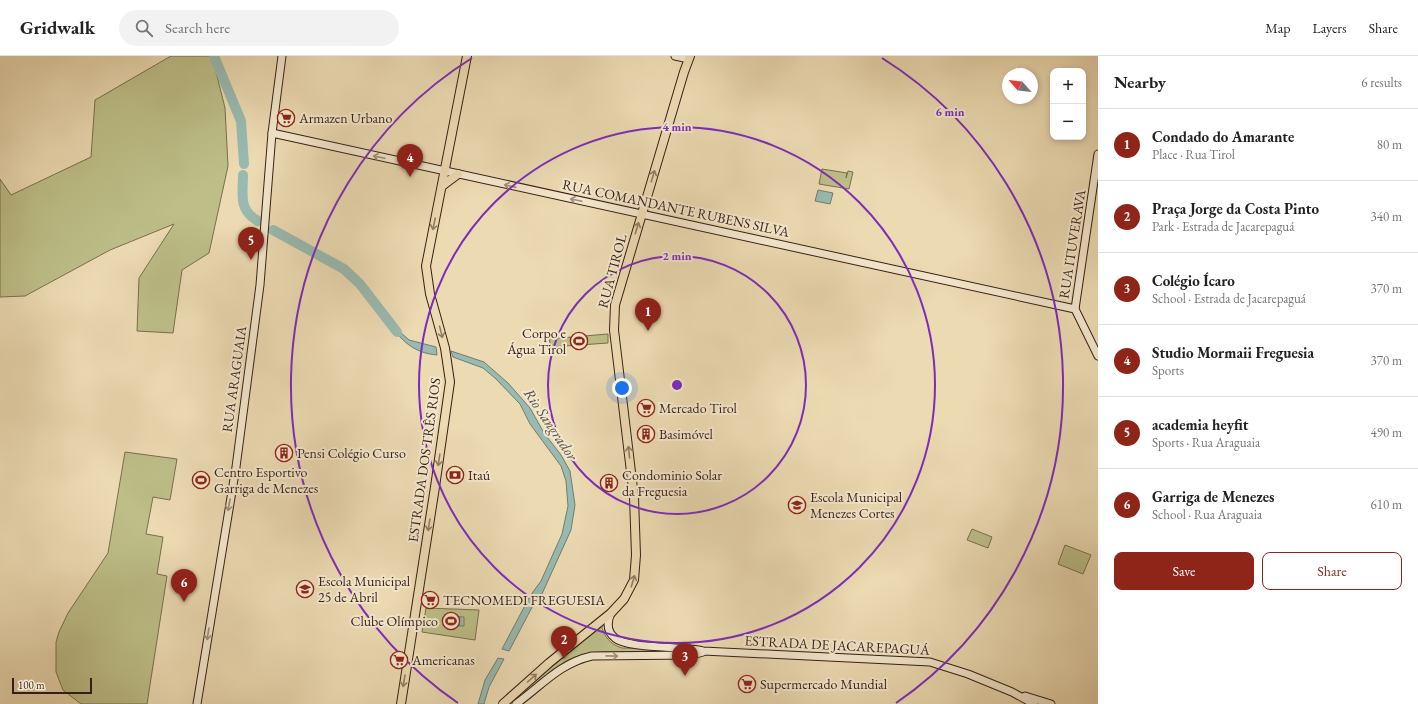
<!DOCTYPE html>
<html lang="en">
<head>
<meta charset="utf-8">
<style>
	:root { --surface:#fff; --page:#f2f2f2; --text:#202124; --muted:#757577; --line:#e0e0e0; --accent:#8f2418 }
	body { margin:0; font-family:"EB Garamond",serif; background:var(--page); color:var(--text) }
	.controls { position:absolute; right:12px; top:12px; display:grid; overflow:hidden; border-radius:8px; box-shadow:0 2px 6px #0003 }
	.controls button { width:36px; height:36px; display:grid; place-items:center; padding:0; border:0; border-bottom:1px solid var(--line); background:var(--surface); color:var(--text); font:20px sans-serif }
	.compass { position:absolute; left:1002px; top:12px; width:36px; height:36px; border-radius:50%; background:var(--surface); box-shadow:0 2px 6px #0003; rotate:297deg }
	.scale { position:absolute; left:12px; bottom:10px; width:80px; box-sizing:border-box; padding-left:4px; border:2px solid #371f15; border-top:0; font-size:11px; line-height:14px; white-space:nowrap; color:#371f15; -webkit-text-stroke:3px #f3e7cd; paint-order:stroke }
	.you { position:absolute; left:622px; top:332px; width:14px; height:14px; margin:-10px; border:3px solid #fff; border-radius:50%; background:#1a73e8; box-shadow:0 0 0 6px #1a73e833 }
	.badge { display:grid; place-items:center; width:26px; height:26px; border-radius:50%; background:var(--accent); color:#fff; font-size:13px; font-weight:700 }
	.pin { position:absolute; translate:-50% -33px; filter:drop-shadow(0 1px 2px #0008) }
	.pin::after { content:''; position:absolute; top:21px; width:14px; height:12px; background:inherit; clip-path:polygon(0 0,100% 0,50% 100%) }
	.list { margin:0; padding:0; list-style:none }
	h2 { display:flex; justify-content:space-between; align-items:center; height:52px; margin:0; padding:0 16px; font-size:17px }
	h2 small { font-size:13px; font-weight:400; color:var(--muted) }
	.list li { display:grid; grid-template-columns:26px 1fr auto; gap:12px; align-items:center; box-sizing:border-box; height:72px; padding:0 16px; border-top:1px solid var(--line) }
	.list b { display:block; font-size:15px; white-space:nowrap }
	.list p { margin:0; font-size:13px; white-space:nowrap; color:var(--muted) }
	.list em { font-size:13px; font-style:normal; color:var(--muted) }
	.actions { display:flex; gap:8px; padding:12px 16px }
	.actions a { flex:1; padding:9px 0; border:1px solid var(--accent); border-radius:8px; text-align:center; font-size:14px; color:var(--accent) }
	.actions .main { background:var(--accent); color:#fff }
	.icon { flex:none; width:22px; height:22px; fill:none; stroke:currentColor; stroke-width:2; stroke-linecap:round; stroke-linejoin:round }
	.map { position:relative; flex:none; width:1098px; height:648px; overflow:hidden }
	header { display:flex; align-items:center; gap:24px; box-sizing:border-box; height:56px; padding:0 20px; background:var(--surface); border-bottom:1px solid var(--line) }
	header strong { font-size:19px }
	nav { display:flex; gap:22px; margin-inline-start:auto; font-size:14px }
	.search { width:280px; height:36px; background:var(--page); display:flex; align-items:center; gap:10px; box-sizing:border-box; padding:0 14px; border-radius:22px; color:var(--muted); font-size:15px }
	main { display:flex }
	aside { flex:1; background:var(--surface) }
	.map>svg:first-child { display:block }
	.green { fill:#bdbe88; stroke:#7a6e4e }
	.water { fill:#99bab0; stroke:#727c72 }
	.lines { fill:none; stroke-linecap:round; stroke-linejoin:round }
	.river { stroke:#99bab0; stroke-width:10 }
	.secondary-casing { stroke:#371f15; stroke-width:9 }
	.primary-casing { stroke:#371f15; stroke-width:10 }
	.secondary { stroke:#f3e7cd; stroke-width:7 }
	.primary { stroke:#ecdab2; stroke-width:8 }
	.oneway { stroke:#9e8d7a }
	.oneway2 { stroke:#927c64 }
	.ring { fill:none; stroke:#7b2cbf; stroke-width:2 }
	.labels { text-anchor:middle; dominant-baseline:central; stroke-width:4; stroke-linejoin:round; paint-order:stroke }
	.poi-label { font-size:14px; fill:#371f15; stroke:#f3e7cd; text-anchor:start }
	.street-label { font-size:14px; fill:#371f15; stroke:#f3e7cd }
	.water-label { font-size:15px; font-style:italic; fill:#544e44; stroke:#f3e7cd }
	.centre { fill:#7b2cbf; stroke:#f3e7cd; stroke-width:2 }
	.ring-label { font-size:12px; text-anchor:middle; font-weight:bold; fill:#7b2cbf; stroke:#f3e7cd; stroke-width:4; stroke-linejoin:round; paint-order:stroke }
</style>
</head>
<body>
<header>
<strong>Gridwalk</strong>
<div class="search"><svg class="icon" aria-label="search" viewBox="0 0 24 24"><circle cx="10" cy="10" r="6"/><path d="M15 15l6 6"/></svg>Search here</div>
<nav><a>Map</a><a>Layers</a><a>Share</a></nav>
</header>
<main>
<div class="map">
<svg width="1098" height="648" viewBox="0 0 1098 648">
	<rect width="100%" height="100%" fill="#ecdab2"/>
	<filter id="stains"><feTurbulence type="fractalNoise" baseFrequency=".005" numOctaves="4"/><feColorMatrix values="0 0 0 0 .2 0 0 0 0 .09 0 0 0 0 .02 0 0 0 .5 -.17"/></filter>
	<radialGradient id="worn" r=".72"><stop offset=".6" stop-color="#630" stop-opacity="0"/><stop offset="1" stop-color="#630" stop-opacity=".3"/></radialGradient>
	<!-- green -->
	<g class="green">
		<path d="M 171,0 L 212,0 L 225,52 L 228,110 L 209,197 L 182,214 L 173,277 L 137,275 L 139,222 L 174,168 L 110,194 L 25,240 L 0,241 L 0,123 L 11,139 L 91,101 L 95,44 Z"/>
		<path d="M 822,113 L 847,117 L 846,122 L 848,115 L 853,116 L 849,133 L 819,128 Z"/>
		<path d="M 608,278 L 608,287 L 551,291 L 549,283 Z"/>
		<path d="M 125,396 L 177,403 L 170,444 L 153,441 L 146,478 L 163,481 L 157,518 L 167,520 L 147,648 L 81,648 L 63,634 L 56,616 L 56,586 L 59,576 L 68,557 L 108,497 Z"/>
		<path d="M 972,473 L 992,481 L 988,492 L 967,484 Z"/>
		<path d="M 1065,489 L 1091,499 L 1083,518 L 1058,508 Z"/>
		<path d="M 426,552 L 479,554 L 475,584 L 422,576 Z"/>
		<path d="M 601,568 C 604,581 610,588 622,592 L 666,593 L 667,596 C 655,600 639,596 627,596 C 574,594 566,602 527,635 L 524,637 L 523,636 Z"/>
	</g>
	<!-- water -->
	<g class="water">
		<path d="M 818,134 L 833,137 L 830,148 L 815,145 Z"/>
		<path d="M 389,266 L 409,284 L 436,291 L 437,299 C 414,297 401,285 389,266 Z"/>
		<path d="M 451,295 L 484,306 L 508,327 L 530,352 L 544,377 L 561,399 L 570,415 L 575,449 L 571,474 L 541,540 L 539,538 L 509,595 L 502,593 L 530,540 L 541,525 L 562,478 L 568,450 L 566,425 L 561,410 L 530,368 L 520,348 L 495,322 L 483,312 L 453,301 Z"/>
		<path d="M 445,560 L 464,561 L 464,570 L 444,569 Z"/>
		<path d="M 498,602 L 504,603 L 489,631 L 484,648 L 478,648 L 485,624 Z"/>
	</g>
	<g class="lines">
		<!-- river -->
		<g class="river">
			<path d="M 214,0 L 241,65 L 244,108"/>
			<path d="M 243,119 C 243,138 238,154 258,165"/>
			<path d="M 273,174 L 344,213 L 360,228 L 397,276"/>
		</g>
		<defs>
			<g id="secondary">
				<path d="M 675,0 L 689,3"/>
				<path d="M 272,77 L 1075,253"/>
				<path d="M 1098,98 L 1075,253 L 1098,300"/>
				<path d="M 611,557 C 607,566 606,575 615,582 C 628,593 683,590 703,595 L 930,606 L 968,618 L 1012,636 L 1034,648"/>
				<path d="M 1025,640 L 1051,648"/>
				<path d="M 197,648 L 236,411 L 260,229 L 272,77 L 282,0"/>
				<path d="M 516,648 C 541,630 560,607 592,600 L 692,599 L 703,596"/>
			</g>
			<g id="primary">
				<path d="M 442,130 L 458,118"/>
				<path d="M 401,648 L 435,431 L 450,326 L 445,292 L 430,238 L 426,210 L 467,0"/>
				<path d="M 503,648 L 549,607 L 611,557 L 624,543 L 634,524 L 636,499 L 634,441 L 614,274 L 615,249 L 684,16 L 690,0"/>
			</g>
		</defs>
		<!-- secondary casing -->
		<use href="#secondary" class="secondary-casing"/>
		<!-- primary casing -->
		<use href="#primary" class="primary-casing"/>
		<!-- secondary -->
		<use href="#secondary" class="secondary"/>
		<!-- primary -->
		<use href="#primary" class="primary"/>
	</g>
	<!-- one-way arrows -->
	<defs><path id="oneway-shaft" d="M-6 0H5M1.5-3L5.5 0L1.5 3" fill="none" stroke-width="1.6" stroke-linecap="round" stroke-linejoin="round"/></defs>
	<g class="oneway">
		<use href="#oneway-shaft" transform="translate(379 101) rotate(-168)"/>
		<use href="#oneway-shaft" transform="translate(510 130) rotate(-167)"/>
		<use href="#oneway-shaft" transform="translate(576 144) rotate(-168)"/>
		<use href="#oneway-shaft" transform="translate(229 449) rotate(100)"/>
		<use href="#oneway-shaft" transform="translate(208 578) rotate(99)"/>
		<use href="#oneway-shaft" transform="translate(612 600) rotate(1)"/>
	</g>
	<g class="oneway2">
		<use href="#oneway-shaft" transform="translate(653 120) rotate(-73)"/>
		<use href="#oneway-shaft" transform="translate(434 168) rotate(102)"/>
		<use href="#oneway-shaft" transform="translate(637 172) rotate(-73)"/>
		<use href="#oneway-shaft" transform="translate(441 276) rotate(76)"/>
		<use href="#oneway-shaft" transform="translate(629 396) rotate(-96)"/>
		<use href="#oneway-shaft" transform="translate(439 404) rotate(98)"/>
		<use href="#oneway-shaft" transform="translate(429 469) rotate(99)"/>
		<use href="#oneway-shaft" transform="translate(633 525) rotate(-73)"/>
		<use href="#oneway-shaft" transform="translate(532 622) rotate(-42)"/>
		<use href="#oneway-shaft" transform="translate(404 625) rotate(99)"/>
	</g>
	<!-- distance rings -->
	<g class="ring">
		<circle cx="677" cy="329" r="129"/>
		<circle cx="677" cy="329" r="258"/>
		<path d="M458 647A386 386 0 0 1 472 2M882 2A386 386 0 0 1 896 647"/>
	</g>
	<!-- icons -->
	<defs>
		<symbol id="supermarket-ring" viewBox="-11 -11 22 22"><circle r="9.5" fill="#f3e7cd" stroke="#8f2418" stroke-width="1.5"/><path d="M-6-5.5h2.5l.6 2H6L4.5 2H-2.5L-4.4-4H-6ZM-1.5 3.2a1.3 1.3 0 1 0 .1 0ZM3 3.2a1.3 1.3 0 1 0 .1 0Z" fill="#8f2418"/></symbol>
		<symbol id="stadium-ring" viewBox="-11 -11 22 22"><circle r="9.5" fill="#f3e7cd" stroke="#8f2418" stroke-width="1.5"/><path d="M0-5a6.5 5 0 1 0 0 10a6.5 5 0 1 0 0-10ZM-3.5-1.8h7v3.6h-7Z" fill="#8f2418"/></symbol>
		<symbol id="building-ring" viewBox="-11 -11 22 22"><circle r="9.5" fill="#f3e7cd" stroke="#8f2418" stroke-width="1.5"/><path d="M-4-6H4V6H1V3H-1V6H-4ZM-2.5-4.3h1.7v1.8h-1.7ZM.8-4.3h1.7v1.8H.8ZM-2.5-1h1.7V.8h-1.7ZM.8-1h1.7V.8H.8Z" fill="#8f2418"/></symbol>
		<symbol id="bank-ring" viewBox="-11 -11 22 22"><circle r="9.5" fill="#f3e7cd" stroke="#8f2418" stroke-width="1.5"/><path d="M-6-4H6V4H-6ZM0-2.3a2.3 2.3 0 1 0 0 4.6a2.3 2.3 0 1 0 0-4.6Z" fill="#8f2418"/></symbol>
		<symbol id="school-ring" viewBox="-11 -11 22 22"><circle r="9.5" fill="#f3e7cd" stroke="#8f2418" stroke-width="1.5"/><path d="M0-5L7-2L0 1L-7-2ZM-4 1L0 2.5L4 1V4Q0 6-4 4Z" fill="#8f2418"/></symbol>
	</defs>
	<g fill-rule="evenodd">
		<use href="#supermarket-ring" x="276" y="52" width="20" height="20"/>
		<use href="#stadium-ring" x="569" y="275" width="20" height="20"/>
		<use href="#supermarket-ring" x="636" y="342" width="20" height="20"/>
		<use href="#building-ring" x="636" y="368" width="20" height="20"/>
		<use href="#building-ring" x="274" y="387" width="20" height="20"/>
		<use href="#bank-ring" x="445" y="409" width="20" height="20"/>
		<use href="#stadium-ring" x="191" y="414" width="20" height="20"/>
		<use href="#building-ring" x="599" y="417" width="20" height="20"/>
		<use href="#school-ring" x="787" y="439" width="20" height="20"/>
		<use href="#school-ring" x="295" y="523" width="20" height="20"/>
		<use href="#supermarket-ring" x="420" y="534" width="20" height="20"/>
		<use href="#stadium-ring" x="441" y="555" width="20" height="20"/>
		<use href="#supermarket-ring" x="389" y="594" width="20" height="20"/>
		<use href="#supermarket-ring" x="737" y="618" width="20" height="20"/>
	</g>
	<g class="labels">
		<!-- poi labels -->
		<g class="poi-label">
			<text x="299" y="62">Armazen Urbano</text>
			<text x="566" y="277" text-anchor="end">Corpo e<tspan x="566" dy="16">Água Tirol</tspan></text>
			<text x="659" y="352">Mercado Tirol</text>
			<text x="659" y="378">Basimóvel</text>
			<text x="297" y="397">Pensi Colégio Curso</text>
			<text x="214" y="416">Centro Esportivo<tspan x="214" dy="16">Garriga de Menezes</tspan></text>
			<text x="468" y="419">Itaú</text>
			<text x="622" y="419">Condominio Solar<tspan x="622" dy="16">da Freguesia</tspan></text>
			<text x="810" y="441">Escola Municipal<tspan x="810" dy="16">Menezes Cortes</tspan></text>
			<text x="318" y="525">Escola Municipal<tspan x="318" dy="16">25 de Abril</tspan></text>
			<text x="443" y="544">TECNOMEDI FREGUESIA</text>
			<text x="438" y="565" text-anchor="end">Clube Olímpico</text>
			<text x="412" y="604">Americanas</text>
			<text x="760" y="628">Supermercado Mundial</text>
		</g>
		<!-- street labels -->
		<g class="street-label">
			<text transform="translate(676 152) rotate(12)">RUA COMANDANTE RUBENS SILVA</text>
			<text transform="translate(1072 188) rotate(-81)">RUA ITUVERAVA</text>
			<text transform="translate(612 215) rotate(-75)">RUA TIROL</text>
			<text transform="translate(234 323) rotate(-82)">RUA ARAGUAIA</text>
			<text transform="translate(424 404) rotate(-82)">ESTRADA DOS TRÊS RIOS</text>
			<text transform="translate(837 589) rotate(3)">ESTRADA DE JACAREPAGUÁ</text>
		</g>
		<!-- water labels -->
		<g class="water-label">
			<text transform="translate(551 368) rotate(56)">Rio Sangrador</text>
		</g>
	</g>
	<circle cx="677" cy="329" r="6" class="centre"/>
	<g class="ring-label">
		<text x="950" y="60">6 min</text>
		<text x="677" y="75">4 min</text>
		<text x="677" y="204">2 min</text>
	</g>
	<rect width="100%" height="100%" filter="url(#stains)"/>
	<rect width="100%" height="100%" fill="url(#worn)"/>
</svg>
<div class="controls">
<button>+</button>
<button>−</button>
</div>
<svg class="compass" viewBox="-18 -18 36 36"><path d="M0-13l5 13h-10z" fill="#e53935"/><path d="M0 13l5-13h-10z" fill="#757577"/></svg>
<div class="scale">100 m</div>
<div class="you"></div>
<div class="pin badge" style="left:648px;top:275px">1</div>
<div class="pin badge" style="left:564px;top:603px">2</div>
<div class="pin badge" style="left:685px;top:620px">3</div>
<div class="pin badge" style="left:410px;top:121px">4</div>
<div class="pin badge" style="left:251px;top:204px">5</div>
<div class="pin badge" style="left:184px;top:546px">6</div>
</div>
<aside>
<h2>Nearby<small>6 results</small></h2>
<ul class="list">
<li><span class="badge">1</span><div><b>Condado do Amarante</b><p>Place · Rua Tirol</p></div><em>80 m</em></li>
<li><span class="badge">2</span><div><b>Praça Jorge da Costa Pinto</b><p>Park · Estrada de Jacarepaguá</p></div><em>340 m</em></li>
<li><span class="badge">3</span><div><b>Colégio Ícaro</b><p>School · Estrada de Jacarepaguá</p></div><em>370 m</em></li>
<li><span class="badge">4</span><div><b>Studio Mormaii Freguesia</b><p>Sports</p></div><em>370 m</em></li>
<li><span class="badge">5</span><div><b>academia heyfit</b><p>Sports · Rua Araguaia</p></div><em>490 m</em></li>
<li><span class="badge">6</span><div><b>Garriga de Menezes</b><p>School · Rua Araguaia</p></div><em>610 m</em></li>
</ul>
<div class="actions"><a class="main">Save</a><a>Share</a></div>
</aside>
</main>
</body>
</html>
